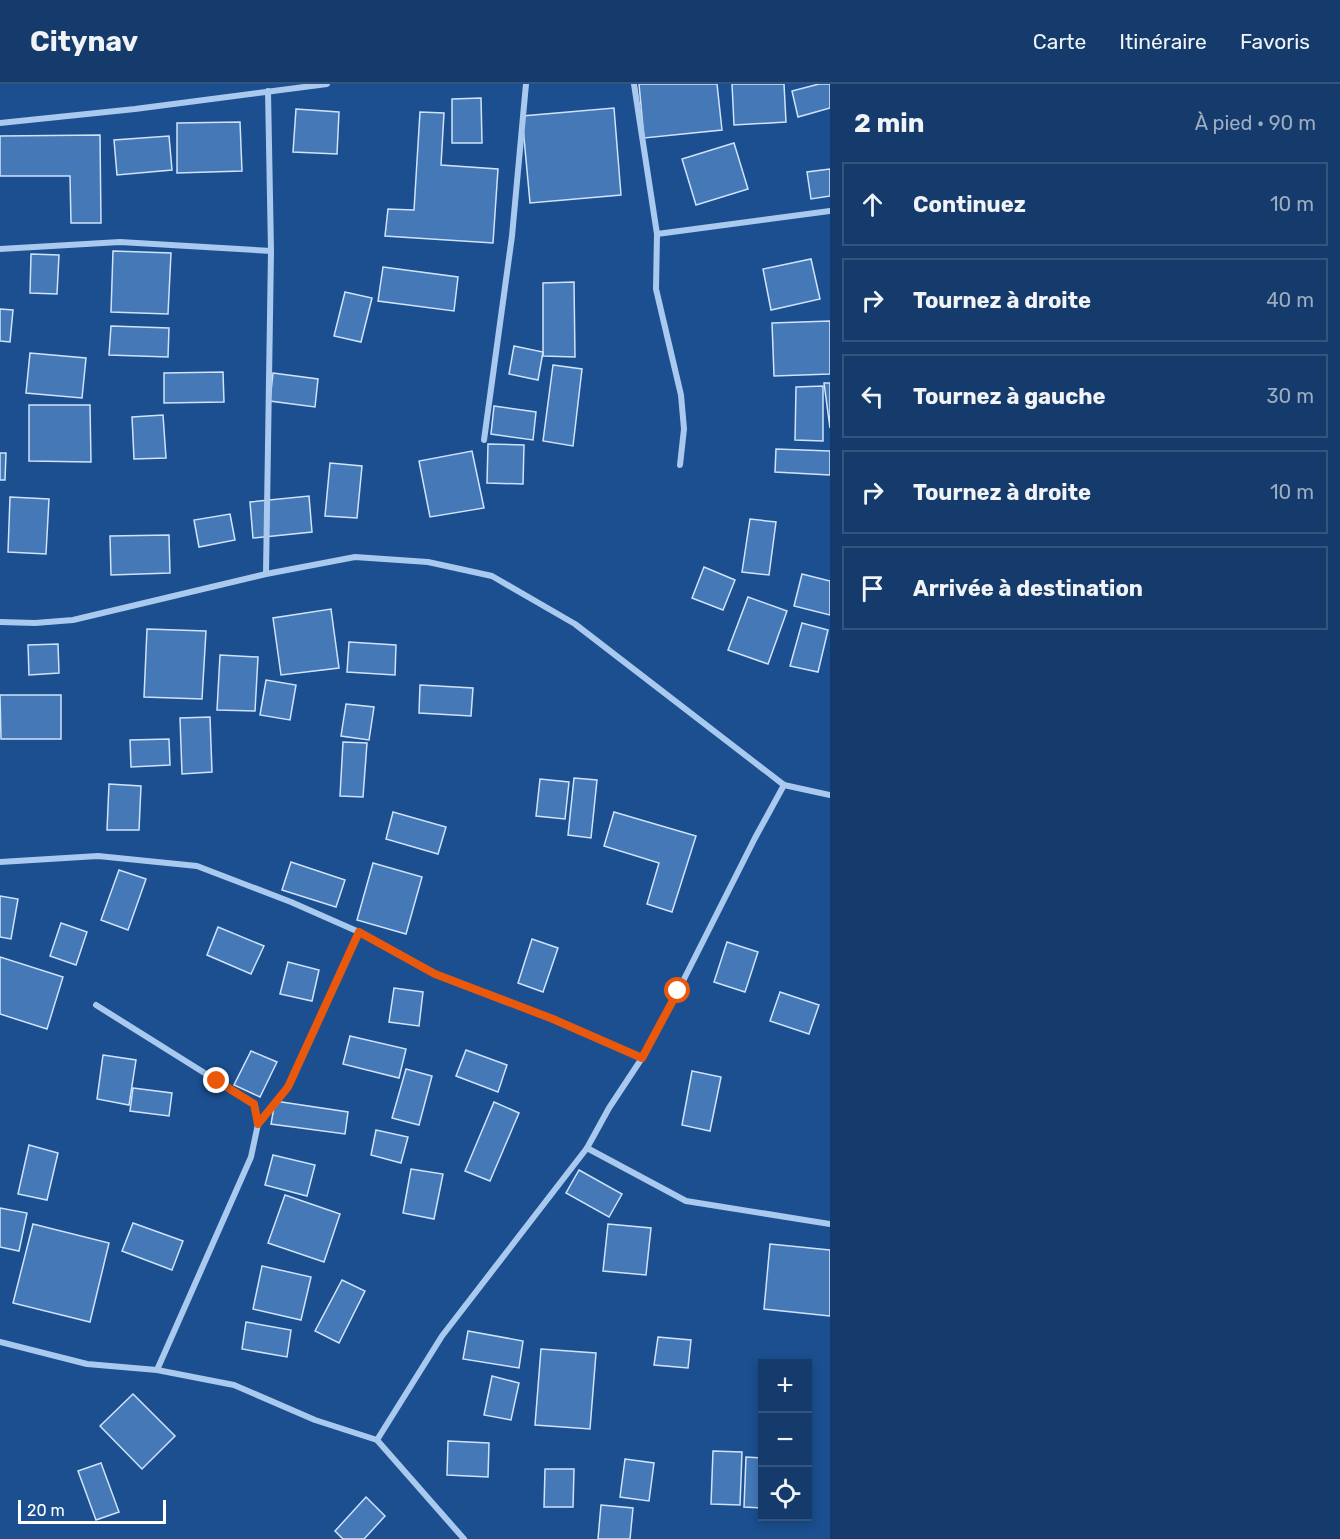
<!DOCTYPE html>
<html lang="fr">
<head>
<meta charset="utf-8">
<style>
	:root { --surface:#143b6b; --page:#214673; --text:#f1f3f6; --muted:#9dadc1; --line:#33557e }
	body { margin:0; font-family:Rubik,sans-serif; background:var(--page); color:var(--text) }
	.controls { position:absolute; right:18px; bottom:18px; display:grid; overflow:hidden; border-radius:0px; box-shadow:0 3px 9px #0003 }
	.controls button { width:54px; height:54px; display:grid; place-items:center; padding:0; border:0; border-bottom:2px solid var(--line); background:var(--surface); color:var(--text); font:30px sans-serif }
	.scale { position:absolute; left:18px; bottom:15px; width:148px; box-sizing:border-box; padding-left:6px; border:3px solid #fff; border-top:0; font-size:16px; line-height:21px; white-space:nowrap; color:#fff; -webkit-text-stroke:4px #1b4f8f; paint-order:stroke }
	.stop { position:absolute; width:18px; height:18px; margin:-14px; border:4px solid #ea580c; border-radius:50%; background:#fff }
	.stop.end { background:#ea580c; border-color:#fff; box-shadow:0 2px 6px #0008 }
	.list { margin:0; padding:0; list-style:none }
	h2 { display:flex; justify-content:space-between; align-items:center; height:78px; margin:0; padding:0 24px; font-size:26px }
	h2 small { font-size:20px; font-weight:400; color:var(--muted) }
	.list li { display:grid; grid-template-columns:39px 1fr auto; gap:18px; align-items:center; box-sizing:border-box; height:84px; margin:0 12px 12px; padding:0 12px; border:2px solid var(--line); border-radius:0px }
	.list b { display:block; font-size:22px; white-space:nowrap }
	.list em { font-size:20px; font-style:normal; color:var(--muted) }
	.icon { flex:none; width:33px; height:33px; fill:none; stroke:currentColor; stroke-width:2; stroke-linecap:round; stroke-linejoin:round }
	.map { position:relative; flex:none; width:830px; height:1455px; overflow:hidden }
	header { display:flex; align-items:center; gap:36px; box-sizing:border-box; height:84px; padding:0 30px; background:var(--surface); border-bottom:2px solid var(--line) }
	header strong { font-size:28px }
	nav { display:flex; gap:33px; margin-inline-start:auto; font-size:21px }
	main { display:flex }
	aside { flex:1; background:var(--surface) }
	.map>svg:first-child { display:block }
	.building { fill:#4478b7; stroke:#cfe3fa; stroke-width:1.5 }
	.lines { fill:none; stroke-linecap:round; stroke-linejoin:round }
	.minor { stroke:#a9c9ee; stroke-width:6 }
	.route { stroke:#ea580c; stroke-width:8 }
</style>
</head>
<body>
<header>
<strong>Citynav</strong>
<nav><a>Carte</a><a>Itinéraire</a><a>Favoris</a></nav>
</header>
<main>
<div class="map">
<svg width="830" height="1455" viewBox="0 0 830 1455">
	<rect width="100%" height="100%" fill="#1b4f8f"/>
	<!-- building -->
	<g class="building">
		<path d="M 639,0 L 717,0 L 722,46 L 644,54 Z"/>
		<path d="M 732,0 L 784,0 L 786,38 L 734,41 Z"/>
		<path d="M 819,0 L 830,0 L 830,24 L 798,33 L 792,7 Z"/>
		<path d="M 481,14 L 482,59 L 452,59 L 452,15 Z"/>
		<path d="M 614,24 L 621,111 L 530,119 L 522,32 Z"/>
		<path d="M 296,25 L 339,28 L 337,70 L 293,68 Z"/>
		<path d="M 420,28 L 444,29 L 441,81 L 498,85 L 493,159 L 385,152 L 388,125 L 414,126 Z"/>
		<path d="M 240,38 L 242,87 L 177,89 L 177,39 Z"/>
		<path d="M 100,51 L 101,139 L 71,139 L 70,92 L 0,92 L 0,52 Z"/>
		<path d="M 169,52 L 172,86 L 117,91 L 114,56 Z"/>
		<path d="M 734,59 L 748,105 L 696,121 L 682,75 Z"/>
		<path d="M 830,85 L 830,112 L 811,115 L 807,88 Z"/>
		<path d="M 113,167 L 171,169 L 168,230 L 111,228 Z"/>
		<path d="M 31,170 L 59,171 L 57,210 L 30,209 Z"/>
		<path d="M 811,175 L 820,215 L 771,226 L 763,185 Z"/>
		<path d="M 383,183 L 458,193 L 454,227 L 378,217 Z"/>
		<path d="M 574,198 L 575,273 L 543,272 L 543,199 Z"/>
		<path d="M 345,208 L 372,214 L 361,258 L 334,252 Z"/>
		<path d="M 0,225 L 13,226 L 10,258 L 0,257 Z"/>
		<path d="M 830,237 L 830,290 L 774,292 L 772,239 Z"/>
		<path d="M 111,242 L 169,244 L 168,273 L 109,271 Z"/>
		<path d="M 514,262 L 543,268 L 538,296 L 509,290 Z"/>
		<path d="M 30,269 L 86,274 L 82,314 L 26,309 Z"/>
		<path d="M 553,281 L 582,285 L 573,362 L 543,357 Z"/>
		<path d="M 223,288 L 224,318 L 164,319 L 164,289 Z"/>
		<path d="M 273,289 L 318,295 L 315,323 L 270,317 Z"/>
		<path d="M 824,299 L 830,299 L 830,344 Z"/>
		<path d="M 823,302 L 823,357 L 795,356 L 796,303 Z"/>
		<path d="M 29,321 L 90,321 L 91,378 L 29,377 Z"/>
		<path d="M 494,322 L 536,328 L 533,356 L 491,350 Z"/>
		<path d="M 163,331 L 166,374 L 134,375 L 132,333 Z"/>
		<path d="M 488,360 L 524,361 L 523,400 L 487,399 Z"/>
		<path d="M 776,365 L 830,367 L 830,391 L 775,388 Z"/>
		<path d="M 472,367 L 484,424 L 430,433 L 419,377 Z"/>
		<path d="M 0,369 L 6,369 L 5,396 L 0,396 Z"/>
		<path d="M 330,379 L 362,382 L 357,434 L 325,432 Z"/>
		<path d="M 309,412 L 312,448 L 253,454 L 250,418 Z"/>
		<path d="M 10,413 L 49,415 L 46,470 L 8,468 Z"/>
		<path d="M 230,430 L 235,456 L 199,463 L 194,436 Z"/>
		<path d="M 750,435 L 776,438 L 769,491 L 742,488 Z"/>
		<path d="M 169,451 L 170,489 L 111,491 L 110,452 Z"/>
		<path d="M 704,483 L 735,496 L 723,526 L 692,514 Z"/>
		<path d="M 802,490 L 830,497 L 830,531 L 794,522 Z"/>
		<path d="M 748,513 L 787,527 L 768,580 L 728,566 Z"/>
		<path d="M 331,525 L 339,584 L 281,591 L 273,534 Z"/>
		<path d="M 802,539 L 828,546 L 818,588 L 790,582 Z"/>
		<path d="M 147,545 L 206,547 L 202,615 L 144,613 Z"/>
		<path d="M 349,558 L 396,561 L 395,591 L 347,588 Z"/>
		<path d="M 58,560 L 59,589 L 29,591 L 28,561 Z"/>
		<path d="M 220,571 L 258,573 L 255,627 L 217,626 Z"/>
		<path d="M 266,596 L 296,601 L 290,636 L 260,631 Z"/>
		<path d="M 420,601 L 473,604 L 471,632 L 419,629 Z"/>
		<path d="M 0,611 L 61,611 L 61,655 L 1,655 Z"/>
		<path d="M 346,620 L 374,623 L 369,656 L 341,652 Z"/>
		<path d="M 210,633 L 212,688 L 182,690 L 180,634 Z"/>
		<path d="M 169,655 L 170,681 L 131,683 L 130,656 Z"/>
		<path d="M 343,658 L 367,659 L 363,713 L 340,712 Z"/>
		<path d="M 574,694 L 597,696 L 591,754 L 568,751 Z"/>
		<path d="M 540,695 L 569,698 L 565,735 L 536,732 Z"/>
		<path d="M 109,700 L 141,702 L 139,746 L 107,746 Z"/>
		<path d="M 393,728 L 446,743 L 438,770 L 386,755 Z"/>
		<path d="M 614,728 L 696,752 L 672,828 L 647,820 L 659,779 L 604,762 Z"/>
		<path d="M 291,778 L 345,796 L 336,823 L 282,806 Z"/>
		<path d="M 373,779 L 422,793 L 406,850 L 357,836 Z"/>
		<path d="M 119,786 L 146,795 L 128,846 L 101,836 Z"/>
		<path d="M 0,812 L 18,815 L 11,855 L 0,853 Z"/>
		<path d="M 61,839 L 87,848 L 76,881 L 50,872 Z"/>
		<path d="M 218,843 L 264,862 L 251,890 L 207,871 Z"/>
		<path d="M 532,855 L 558,864 L 543,908 L 518,899 Z"/>
		<path d="M 727,858 L 758,868 L 745,908 L 714,898 Z"/>
		<path d="M 0,873 L 63,893 L 47,945 L 0,930 Z"/>
		<path d="M 288,878 L 319,886 L 312,917 L 280,910 Z"/>
		<path d="M 394,904 L 423,908 L 419,942 L 389,938 Z"/>
		<path d="M 780,908 L 819,921 L 809,950 L 770,937 Z"/>
		<path d="M 350,952 L 406,965 L 399,994 L 343,980 Z"/>
		<path d="M 466,966 L 507,981 L 498,1008 L 456,992 Z"/>
		<path d="M 251,967 L 277,978 L 260,1013 L 234,1001 Z"/>
		<path d="M 103,971 L 136,976 L 129,1021 L 97,1015 Z"/>
		<path d="M 406,985 L 432,992 L 419,1041 L 392,1034 Z"/>
		<path d="M 692,987 L 721,993 L 710,1047 L 682,1041 Z"/>
		<path d="M 133,1004 L 172,1009 L 169,1032 L 130,1027 Z"/>
		<path d="M 275,1017 L 348,1028 L 345,1050 L 271,1040 Z"/>
		<path d="M 494,1018 L 519,1029 L 490,1097 L 465,1087 Z"/>
		<path d="M 376,1046 L 408,1053 L 401,1079 L 371,1071 Z"/>
		<path d="M 29,1061 L 58,1069 L 47,1116 L 18,1110 Z"/>
		<path d="M 273,1071 L 315,1081 L 307,1112 L 265,1101 Z"/>
		<path d="M 411,1085 L 443,1090 L 434,1135 L 403,1129 Z"/>
		<path d="M 579,1086 L 622,1110 L 609,1133 L 566,1109 Z"/>
		<path d="M 285,1111 L 340,1130 L 324,1178 L 268,1159 Z"/>
		<path d="M 0,1124 L 27,1129 L 19,1167 L 0,1163 Z"/>
		<path d="M 133,1139 L 183,1157 L 172,1186 L 122,1167 Z"/>
		<path d="M 33,1140 L 109,1159 L 90,1238 L 13,1219 Z"/>
		<path d="M 608,1140 L 651,1144 L 646,1191 L 603,1187 Z"/>
		<path d="M 770,1160 L 830,1166 L 830,1232 L 764,1225 Z"/>
		<path d="M 262,1182 L 311,1193 L 301,1236 L 253,1225 Z"/>
		<path d="M 342,1196 L 365,1207 L 339,1259 L 315,1247 Z"/>
		<path d="M 246,1238 L 291,1246 L 287,1273 L 242,1265 Z"/>
		<path d="M 468,1247 L 523,1257 L 519,1284 L 463,1275 Z"/>
		<path d="M 658,1253 L 691,1256 L 688,1284 L 654,1281 Z"/>
		<path d="M 541,1265 L 596,1269 L 590,1345 L 535,1341 Z"/>
		<path d="M 492,1292 L 519,1299 L 511,1336 L 484,1331 Z"/>
		<path d="M 133,1310 L 175,1352 L 142,1385 L 100,1342 Z"/>
		<path d="M 448,1357 L 489,1359 L 488,1393 L 447,1391 Z"/>
		<path d="M 713,1367 L 742,1368 L 740,1421 L 711,1420 Z"/>
		<path d="M 746,1373 L 762,1374 L 762,1424 L 744,1423 Z"/>
		<path d="M 625,1375 L 654,1379 L 649,1417 L 620,1413 Z"/>
		<path d="M 101,1379 L 119,1428 L 96,1436 L 78,1387 Z"/>
		<path d="M 545,1385 L 574,1385 L 573,1423 L 544,1423 Z"/>
		<path d="M 366,1413 L 385,1432 L 364,1455 L 343,1455 L 335,1447 Z"/>
		<path d="M 601,1421 L 633,1424 L 630,1455 L 598,1455 Z"/>
	</g>
	<g class="lines">
		<!-- minor -->
		<g class="minor">
			<path d="M 634,0 L 657,150 L 830,127"/>
			<path d="M 0,39 L 135,25 L 327,0"/>
			<path d="M 657,150 L 656,205 L 681,311 L 684,345 L 680,381"/>
			<path d="M 0,165 L 120,158 L 271,167"/>
			<path d="M 484,356 L 512,152 L 526,0"/>
			<path d="M 266,490 L 271,167 L 268,7"/>
			<path d="M 0,538 L 35,539 L 73,536 L 266,490 L 355,473 L 428,478 L 492,492 L 575,540 L 784,701 L 830,711"/>
			<path d="M 0,778 L 98,772 L 197,782 L 291,818 L 359,848 L 435,890 L 553,935 L 642,974"/>
			<path d="M 96,921 L 254,1020 L 258,1040 L 251,1073 L 157,1286"/>
			<path d="M 258,1040 L 288,1003 L 359,848"/>
			<path d="M 587,1064 L 686,1117 L 830,1140"/>
			<path d="M 0,1258 L 87,1280 L 157,1286 L 234,1301 L 315,1336 L 377,1356 L 464,1455"/>
			<path d="M 377,1356 L 442,1252 L 587,1064 L 609,1024 L 642,974 L 678,907 L 755,754 L 784,701"/>
		</g>
	</g>
	<g class="lines">
		<!-- route -->
		<path class="route" d="M 217,997 L 254,1020 L 258,1040 L 288,1003 L 359,848 L 435,890 L 553,935 L 642,974 L 678,907"/>
	</g>
</svg>
<div class="controls">
<button>+</button>
<button>−</button>
<button><svg class="icon" aria-label="locate" viewBox="0 0 24 24"><circle cx="12" cy="12" r="6"/><path d="M12 2v4M12 18v4M2 12h4M18 12h4"/></svg></button>
</div>
<div class="scale">20 m</div>
<div class="stop" style="left:678px;top:907px"></div>
<div class="stop end" style="left:217px;top:997px"></div>
</div>
<aside>
<h2>2 min<small>À pied · 90 m</small></h2>
<ul class="list">
<li><svg class="icon" aria-label="ahead" viewBox="0 0 24 24"><path d="M12 20V5M6 11l6-6 6 6"/></svg><div><b>Continuez</b></div><em>10 m</em></li>
<li><svg class="icon" aria-label="right" viewBox="0 0 24 24"><path d="M7 20v-9h11M14 6l5 5-5 5"/></svg><div><b>Tournez à droite</b></div><em>40 m</em></li>
<li><svg class="icon" aria-label="left" viewBox="0 0 24 24"><path d="M17 20v-9H6M10 6l-5 5 5 5"/></svg><div><b>Tournez à gauche</b></div><em>30 m</em></li>
<li><svg class="icon" aria-label="right" viewBox="0 0 24 24"><path d="M7 20v-9h11M14 6l5 5-5 5"/></svg><div><b>Tournez à droite</b></div><em>10 m</em></li>
<li><svg class="icon" aria-label="arrive" viewBox="0 0 24 24"><path d="M6 21V4h12l-3 4 3 4H6"/></svg><div><b>Arrivée à destination</b></div></li>
</ul>
</aside>
</main>
</body>
</html>
